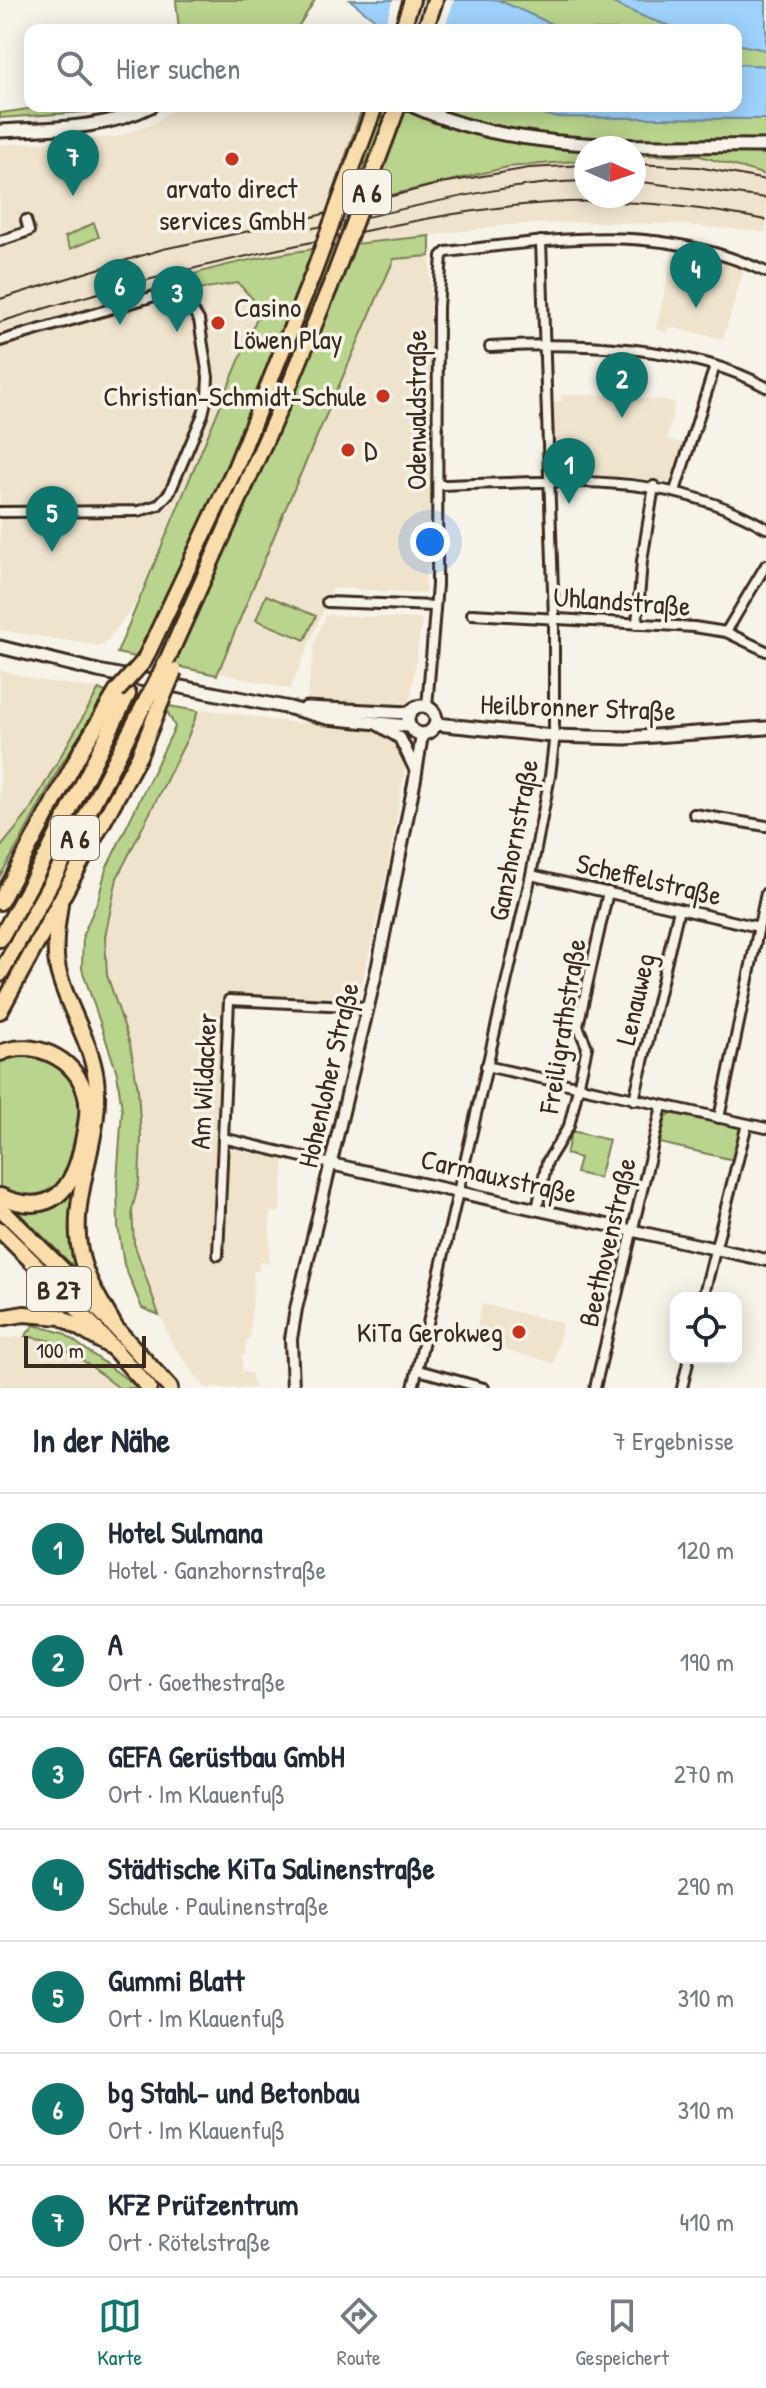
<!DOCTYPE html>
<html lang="de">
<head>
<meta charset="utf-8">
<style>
	:root { --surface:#fff; --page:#f2f2f3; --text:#1f2937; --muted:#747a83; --line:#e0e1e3; --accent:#0f766e }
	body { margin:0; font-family:"Patrick Hand",sans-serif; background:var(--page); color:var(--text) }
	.controls { position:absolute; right:24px; bottom:24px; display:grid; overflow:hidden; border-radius:16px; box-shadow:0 4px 20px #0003 }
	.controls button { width:72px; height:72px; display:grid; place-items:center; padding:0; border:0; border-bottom:2px solid var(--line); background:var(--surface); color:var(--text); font:40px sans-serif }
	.compass { position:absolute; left:574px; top:136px; width:72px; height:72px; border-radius:50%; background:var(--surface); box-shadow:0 4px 20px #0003; rotate:93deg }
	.scale { position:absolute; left:24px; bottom:20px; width:122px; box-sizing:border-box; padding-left:8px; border:4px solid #3b2a1e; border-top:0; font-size:22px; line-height:28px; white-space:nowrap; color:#3b2a1e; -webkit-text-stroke:6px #f7f3e8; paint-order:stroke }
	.you { position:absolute; left:430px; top:542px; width:28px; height:28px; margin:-20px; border:6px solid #fff; border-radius:50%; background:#1a73e8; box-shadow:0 0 0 12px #1a73e833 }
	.badge { display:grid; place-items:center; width:52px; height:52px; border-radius:50%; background:var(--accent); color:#fff; font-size:26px; font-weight:700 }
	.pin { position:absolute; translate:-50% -66px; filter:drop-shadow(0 2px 4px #0008) }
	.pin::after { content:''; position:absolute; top:42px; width:28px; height:24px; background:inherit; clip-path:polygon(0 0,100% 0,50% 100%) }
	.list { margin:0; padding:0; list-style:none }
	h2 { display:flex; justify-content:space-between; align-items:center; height:104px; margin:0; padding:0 32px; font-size:34px }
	h2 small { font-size:26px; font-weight:400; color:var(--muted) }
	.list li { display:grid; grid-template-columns:52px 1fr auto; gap:24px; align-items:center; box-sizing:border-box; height:112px; padding:0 32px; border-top:2px solid var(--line) }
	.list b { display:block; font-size:30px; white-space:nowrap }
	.list p { margin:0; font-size:26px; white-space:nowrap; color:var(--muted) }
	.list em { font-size:26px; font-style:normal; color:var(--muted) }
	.icon { flex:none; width:44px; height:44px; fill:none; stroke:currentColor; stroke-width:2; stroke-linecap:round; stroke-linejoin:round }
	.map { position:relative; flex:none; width:766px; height:1388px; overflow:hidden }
	.search { position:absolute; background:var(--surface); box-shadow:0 4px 20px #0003; left:24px; right:24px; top:24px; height:88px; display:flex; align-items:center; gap:20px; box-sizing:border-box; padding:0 28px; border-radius:16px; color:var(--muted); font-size:30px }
	.sheet { height:888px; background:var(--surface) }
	nav { display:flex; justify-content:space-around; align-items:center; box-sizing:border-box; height:112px; border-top:2px solid var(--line); background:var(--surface); font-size:22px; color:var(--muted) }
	nav a { display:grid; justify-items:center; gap:4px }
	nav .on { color:var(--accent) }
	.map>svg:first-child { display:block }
	.built { fill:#efe3cd }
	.green { fill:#b9d48c; stroke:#7a7f55; stroke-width:2 }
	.water { fill:#9ed2fc; stroke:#768fa3; stroke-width:2 }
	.pier { fill:#f7f3e8 }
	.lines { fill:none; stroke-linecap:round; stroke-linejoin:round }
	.minor-casing { stroke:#3b2a1e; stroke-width:14 }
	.tertiary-casing { stroke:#3b2a1e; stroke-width:16 }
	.secondary-casing { stroke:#3b2a1e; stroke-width:17 }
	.trunk-casing { stroke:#3b2a1e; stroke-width:20 }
	.motorway-casing { stroke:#3b2a1e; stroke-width:20 }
	.minor { stroke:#f7f3e8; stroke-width:8 }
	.tertiary { stroke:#f7f3e8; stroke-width:10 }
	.secondary { stroke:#f7f3e8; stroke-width:11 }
	.trunk { stroke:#f9deab; stroke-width:14 }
	.motorway { stroke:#f9deab; stroke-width:14 }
	.rail { stroke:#3b2a1e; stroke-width:2 }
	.motorway-bridge-casing { stroke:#3b2a1e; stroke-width:20; stroke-linecap:butt }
	.motorway-bridge { stroke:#f9deab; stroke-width:14 }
	.poi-dot { fill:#c8321e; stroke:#f7f3e8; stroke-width:3 }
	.labels { text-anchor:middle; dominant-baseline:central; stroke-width:7; stroke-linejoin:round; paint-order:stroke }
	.shield { fill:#f7f3e8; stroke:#73665b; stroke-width:2 }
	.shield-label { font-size:26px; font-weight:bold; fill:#3b2a1e }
	.poi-label { font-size:28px; fill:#3b2a1e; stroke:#f7f3e8; text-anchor:start }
	.street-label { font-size:28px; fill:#3b2a1e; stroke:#f7f3e8 }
</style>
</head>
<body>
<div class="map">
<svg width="766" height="1388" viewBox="0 0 766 1388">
	<rect width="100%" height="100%" fill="#f7f3e8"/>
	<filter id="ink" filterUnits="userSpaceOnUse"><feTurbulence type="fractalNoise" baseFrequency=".0125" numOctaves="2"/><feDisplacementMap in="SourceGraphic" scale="16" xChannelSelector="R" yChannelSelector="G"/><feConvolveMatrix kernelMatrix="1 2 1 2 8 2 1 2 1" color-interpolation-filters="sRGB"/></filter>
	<g filter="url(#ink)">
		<!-- built -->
		<g class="built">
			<path d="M 178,106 L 363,106 L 329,207 L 508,167 L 586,159 L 586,196 L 634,196 L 634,155 L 700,156 L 766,175 L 766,232 L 673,224 L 582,222 L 506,225 L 253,260 L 165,284 L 186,291 L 238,283 L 261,308 L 134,607 L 102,646 L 0,630 L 0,145 L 115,137 L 151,125 Z"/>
			<path d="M 674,250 L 706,257 L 744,269 L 723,339 L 670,327 L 668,333 L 656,329 Z"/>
			<path d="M 430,256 L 431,549 L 425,581 L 426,593 L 333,588 L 290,689 L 218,673 L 284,512 L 394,259 Z"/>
			<path d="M 561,395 L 621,395 L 675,402 L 667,439 L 688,445 L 676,484 L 622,476 L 553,476 L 551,402 L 561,401 Z"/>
			<path d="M 326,615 L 422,619 L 411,695 L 400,719 L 405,768 L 388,867 L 358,1001 L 226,994 L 218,1149 L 239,1150 L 284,1160 L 280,1212 L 270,1213 L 269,1263 L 259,1262 L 259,1271 L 254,1271 L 250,1338 L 246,1340 L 245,1355 L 242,1355 L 242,1372 L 251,1373 L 255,1388 L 205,1388 L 172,1344 L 142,1272 L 134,1243 L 132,1210 L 139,1182 L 141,1137 L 138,1089 L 130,1044 L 107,975 L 105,937 L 117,878 L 187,739 L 198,711 L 202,709 L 303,724 L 315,641 Z"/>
			<path d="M 0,670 L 37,680 L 99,689 L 27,815 L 0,848 Z"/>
			<path d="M 482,1304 L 563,1323 L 554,1363 L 474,1342 Z"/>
			<path d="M 25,1336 L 52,1341 L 88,1364 L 119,1388 L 0,1388 L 0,1339 Z"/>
		</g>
		<!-- green -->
		<g class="green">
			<path d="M 176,0 L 315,0 L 296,30 L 179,30 Z"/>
			<path d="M 498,0 L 606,0 L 647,18 L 682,30 L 565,30 Z"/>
			<path d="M 736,44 L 766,50 L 766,66 L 736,64 Z"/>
			<path d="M 48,106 L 116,106 L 85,112 L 0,118 L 0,113 Z"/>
			<path d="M 363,106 L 510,106 L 555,117 L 766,119 L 766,175 L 700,156 L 634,155 L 634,148 L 586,148 L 586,160 L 508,167 L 327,210 Z"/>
			<path d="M 94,223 L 99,237 L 70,249 L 65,237 Z"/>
			<path d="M 430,236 L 430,256 L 394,259 L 284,512 L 217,675 L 117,653 L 261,308 L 238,283 L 186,291 L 178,287 L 164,284 C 247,253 342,245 430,236 Z"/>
			<path d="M 266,595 L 316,616 L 305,640 L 256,620 Z"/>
			<path d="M 99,689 L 107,693 C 92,721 72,745 57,772 C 38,807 21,842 0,876 L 0,848 L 27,815 Z"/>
			<path d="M 169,706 L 198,711 L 187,739 L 117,878 L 105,937 L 107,975 L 130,1044 L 138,1089 L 141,1137 L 139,1182 L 132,1210 L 134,1243 L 159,1315 L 142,1308 L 124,1265 L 118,1227 L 117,1181 L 122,1110 L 117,1073 L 82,969 L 83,935 L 98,900 L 106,869 L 175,727 L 167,711 Z"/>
			<path d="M 18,1054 L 47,1059 L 68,1073 L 76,1085 L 83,1110 L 73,1168 L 52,1194 L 33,1199 L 0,1191 L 0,1060 Z"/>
			<path d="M 671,1113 L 743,1128 L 734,1160 L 660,1143 L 666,1117 Z"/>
			<path d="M 572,1131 L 609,1140 L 599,1178 L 576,1173 L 580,1158 L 566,1154 Z"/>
			<path d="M 77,1185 L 79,1269 L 77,1270 L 17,1211 C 44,1207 57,1210 77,1185 Z"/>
			<path d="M 34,1325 L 63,1333 L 139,1388 L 119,1388 L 88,1364 L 52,1341 L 25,1336 Z"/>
		</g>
		<!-- water -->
		<g class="water">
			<path d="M 350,0 L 498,0 L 565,30 L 388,30 Z"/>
			<path d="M 606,0 L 766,0 L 766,50 L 736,44 L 736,30 L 682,30 L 647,18 Z"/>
			<path d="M 736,64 L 766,66 L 766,119 L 555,117 L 511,106 L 736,106 Z"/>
		</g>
		<!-- pier -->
		<path class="pier" d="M 393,0 L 454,0 L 444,30 L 383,30 Z"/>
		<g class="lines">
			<defs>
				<g id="minor">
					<path d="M 0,241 L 29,231 L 26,220"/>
					<path d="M 0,341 L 165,293 L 186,300 L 199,320 L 208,377 L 207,397 L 203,414 L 170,492 L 158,505 L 139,511 L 0,512"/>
					<path d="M 490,347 C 574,342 691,345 766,387"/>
					<path d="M 438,485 C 554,483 661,467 766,528"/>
					<path d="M 675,491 L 715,366"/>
					<path d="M 327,602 L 435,606"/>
					<path d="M 472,614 L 694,627 L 726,632 L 766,651"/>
					<path d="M 637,624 L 642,561 L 654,486"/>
					<path d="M 726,632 L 766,565"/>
					<path d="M 427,707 L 437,585 L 438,307 L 442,256 L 446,252 C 559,239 658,222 766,272"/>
					<path d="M 694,814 L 766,826"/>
					<path d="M 531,875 L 758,927"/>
					<path d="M 486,1066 L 766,1128"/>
					<path d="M 634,1100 L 679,909"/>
					<path d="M 719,1118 L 766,893"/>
					<path d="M 223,1138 L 331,1164"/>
					<path d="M 537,1209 L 547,1162 L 569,1126 L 578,1088 L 587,1047 L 578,1026 L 608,892"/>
					<path d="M 218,1255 L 229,1000 L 367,1007"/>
					<path d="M 703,1298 L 747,1124"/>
					<path d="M 418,1370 L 484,1388"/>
					<path d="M 413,1388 L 531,875 L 550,776 L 554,742 L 554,619 L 541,241"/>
					<path d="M 595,1388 L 662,1106"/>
					<path d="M 682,1388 L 689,1358"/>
				</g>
				<g id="tertiary">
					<path d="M 377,724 L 400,738 L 416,771"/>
					<path d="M 331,1164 L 766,1260"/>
					<path d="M 293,1388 L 291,1339 L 296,1309 L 378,965 L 415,779 L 422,735"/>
				</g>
				<g id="secondary">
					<path d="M 413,106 C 523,156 648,144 766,146"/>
					<path d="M 0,131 C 52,128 104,130 151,106"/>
					<path d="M 0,647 L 98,671 L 290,708 L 327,718 L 408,726"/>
					<circle cx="422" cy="720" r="14"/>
					<path d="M 306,708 L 409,713"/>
					<path d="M 436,724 L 553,736 L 626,738 L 766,728"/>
				</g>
				<g id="trunk">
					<path d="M 0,1208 L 65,1272 L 170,1388"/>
					<path d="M 0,1230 L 55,1284 L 149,1388"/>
				</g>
				<g id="motorway">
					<path d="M 402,30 L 412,0"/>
					<path d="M 425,30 L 435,0"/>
					<path d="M 144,661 L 236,466 L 313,274"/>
					<path d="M 164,667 L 280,408 L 334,277"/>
					<path d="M 0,902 L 81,751 L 117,691"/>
					<path d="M 60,904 C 57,926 53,948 58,970 C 67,1008 91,1040 96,1079 C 104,1141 65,1199 82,1260 C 88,1283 103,1305 114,1325"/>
					<path d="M 0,939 L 48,853 L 128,694"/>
					<path d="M 0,974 L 62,863 L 147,699"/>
					<path d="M 0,1011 L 139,756 L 161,702"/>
					<path d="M 0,1053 C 33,1039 74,1057 85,1092 C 90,1107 86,1125 83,1141 C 74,1189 52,1219 0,1196"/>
					<path d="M 0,1318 L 24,1314 L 61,1317 L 116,1350"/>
				</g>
			</defs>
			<!-- minor casing -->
			<use href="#minor" class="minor-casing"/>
			<!-- tertiary casing -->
			<use href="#tertiary" class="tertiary-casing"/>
			<!-- secondary casing -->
			<use href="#secondary" class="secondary-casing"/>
			<!-- trunk casing -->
			<use href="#trunk" class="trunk-casing"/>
			<!-- motorway casing -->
			<use href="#motorway" class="motorway-casing"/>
			<!-- minor -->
			<use href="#minor" class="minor"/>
			<!-- tertiary -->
			<use href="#tertiary" class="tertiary"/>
			<!-- secondary -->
			<use href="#secondary" class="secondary"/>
			<!-- trunk -->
			<use href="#trunk" class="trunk"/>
			<!-- motorway -->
			<use href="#motorway" class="motorway"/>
			<!-- rail -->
			<g class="rail">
				<path d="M 634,164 L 698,167 L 766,180"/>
				<path d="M 634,181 L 766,198"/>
				<path d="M 313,228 C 404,211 494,183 586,181"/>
				<path d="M 0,299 L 163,249 L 293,222 L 442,183 L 529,168 L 586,165"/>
				<path d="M 0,322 C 105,289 209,263 317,241 C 399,224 483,205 568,202 C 635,199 700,207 766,220"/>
			</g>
			<defs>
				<g id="motorway-bridge">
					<path d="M 313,274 L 375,106"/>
					<path d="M 334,277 L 398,106"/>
					<path d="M 117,691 L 144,661"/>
					<path d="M 147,699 L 164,667"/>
					<path d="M 161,702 L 174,671"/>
				</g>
			</defs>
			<!-- motorway-bridge casing -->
			<use href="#motorway-bridge" class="motorway-bridge-casing"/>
			<!-- motorway-bridge -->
			<use href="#motorway-bridge" class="motorway-bridge"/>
		</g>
	</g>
	<!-- markers -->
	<g class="poi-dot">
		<circle cx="232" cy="159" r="8"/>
		<circle cx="218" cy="323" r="8"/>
		<circle cx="383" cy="396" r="8"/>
		<circle cx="348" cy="450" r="8"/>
		<circle cx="519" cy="1332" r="8"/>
	</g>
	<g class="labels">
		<!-- shield labels -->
		<g class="shield">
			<rect x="343" y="170" width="48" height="44" rx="6"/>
			<rect x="51" y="816" width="48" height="44" rx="6"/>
			<rect x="27" y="1267" width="64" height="44" rx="6"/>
		</g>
		<g class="shield-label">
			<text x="367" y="192">A 6</text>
			<text x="75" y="838">A 6</text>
			<text x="59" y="1289">B 27</text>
		</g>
		<!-- poi labels -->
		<g class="poi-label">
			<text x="232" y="188" text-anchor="middle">arvato direct<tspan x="232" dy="32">services GmbH</tspan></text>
			<text x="234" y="307">Casino<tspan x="234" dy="32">Löwen Play</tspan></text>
			<text x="367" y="396" text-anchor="end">Christian-Schmidt-Schule</text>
			<text x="364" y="450">D</text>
			<text x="503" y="1332" text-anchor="end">KiTa Gerokweg</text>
		</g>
		<!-- street labels -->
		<g class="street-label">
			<text transform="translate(416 410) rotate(-90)">Odenwaldstraße</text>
			<text transform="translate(622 601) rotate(4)">Uhlandstraße</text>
			<text transform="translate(578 707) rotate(2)">Heilbronner Straße</text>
			<text transform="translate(513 840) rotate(-79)">Ganzhornstraße</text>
			<text transform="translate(649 879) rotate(13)">Scheffelstraße</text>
			<text transform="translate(635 999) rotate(-77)">Lenauweg</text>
			<text transform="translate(562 1026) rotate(-81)">Freiligrathstraße</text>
			<text transform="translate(328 1075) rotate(-77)">Hohenloher Straße</text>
			<text transform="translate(203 1081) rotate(-87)">Am Wildacker</text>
			<text transform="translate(499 1176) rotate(13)">Carmauxstraße</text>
			<text transform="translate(607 1242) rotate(-77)">Beethovenstraße</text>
		</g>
	</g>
</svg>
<div class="controls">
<button><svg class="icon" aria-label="locate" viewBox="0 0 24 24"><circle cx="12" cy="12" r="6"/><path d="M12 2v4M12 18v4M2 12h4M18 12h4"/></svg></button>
</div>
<svg class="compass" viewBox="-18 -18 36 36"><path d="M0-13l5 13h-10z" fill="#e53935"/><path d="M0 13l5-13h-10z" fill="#747a83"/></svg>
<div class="scale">100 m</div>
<div class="you"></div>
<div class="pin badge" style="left:569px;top:504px">1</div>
<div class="pin badge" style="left:622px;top:418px">2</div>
<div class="pin badge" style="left:177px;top:332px">3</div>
<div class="pin badge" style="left:696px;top:308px">4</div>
<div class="pin badge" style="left:52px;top:552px">5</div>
<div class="pin badge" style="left:120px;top:325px">6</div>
<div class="pin badge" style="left:73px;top:196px">7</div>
<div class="search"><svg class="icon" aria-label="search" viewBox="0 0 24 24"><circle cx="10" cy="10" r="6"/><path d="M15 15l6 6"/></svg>Hier suchen</div>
</div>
<section class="sheet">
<h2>In der Nähe<small>7 Ergebnisse</small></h2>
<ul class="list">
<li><span class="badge">1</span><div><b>Hotel Sulmana</b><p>Hotel · Ganzhornstraße</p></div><em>120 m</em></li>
<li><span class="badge">2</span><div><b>A</b><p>Ort · Goethestraße</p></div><em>190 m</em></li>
<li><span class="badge">3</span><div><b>GEFA Gerüstbau GmbH</b><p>Ort · Im Klauenfuß</p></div><em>270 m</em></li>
<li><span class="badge">4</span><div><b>Städtische KiTa Salinenstraße</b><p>Schule · Paulinenstraße</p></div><em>290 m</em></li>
<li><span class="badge">5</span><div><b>Gummi Blatt</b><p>Ort · Im Klauenfuß</p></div><em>310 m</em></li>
<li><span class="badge">6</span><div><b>bg Stahl- und Betonbau</b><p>Ort · Im Klauenfuß</p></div><em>310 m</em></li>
<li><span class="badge">7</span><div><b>KFZ Prüfzentrum</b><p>Ort · Rötelstraße</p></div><em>410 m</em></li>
</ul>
</section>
<nav>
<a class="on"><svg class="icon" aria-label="map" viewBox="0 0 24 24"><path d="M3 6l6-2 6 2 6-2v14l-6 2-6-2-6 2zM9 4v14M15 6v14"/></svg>Karte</a>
<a><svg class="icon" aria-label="directions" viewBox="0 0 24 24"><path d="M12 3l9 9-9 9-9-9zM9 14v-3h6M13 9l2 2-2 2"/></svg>Route</a>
<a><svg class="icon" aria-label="saved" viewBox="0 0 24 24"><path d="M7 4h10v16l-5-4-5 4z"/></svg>Gespeichert</a>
</nav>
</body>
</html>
